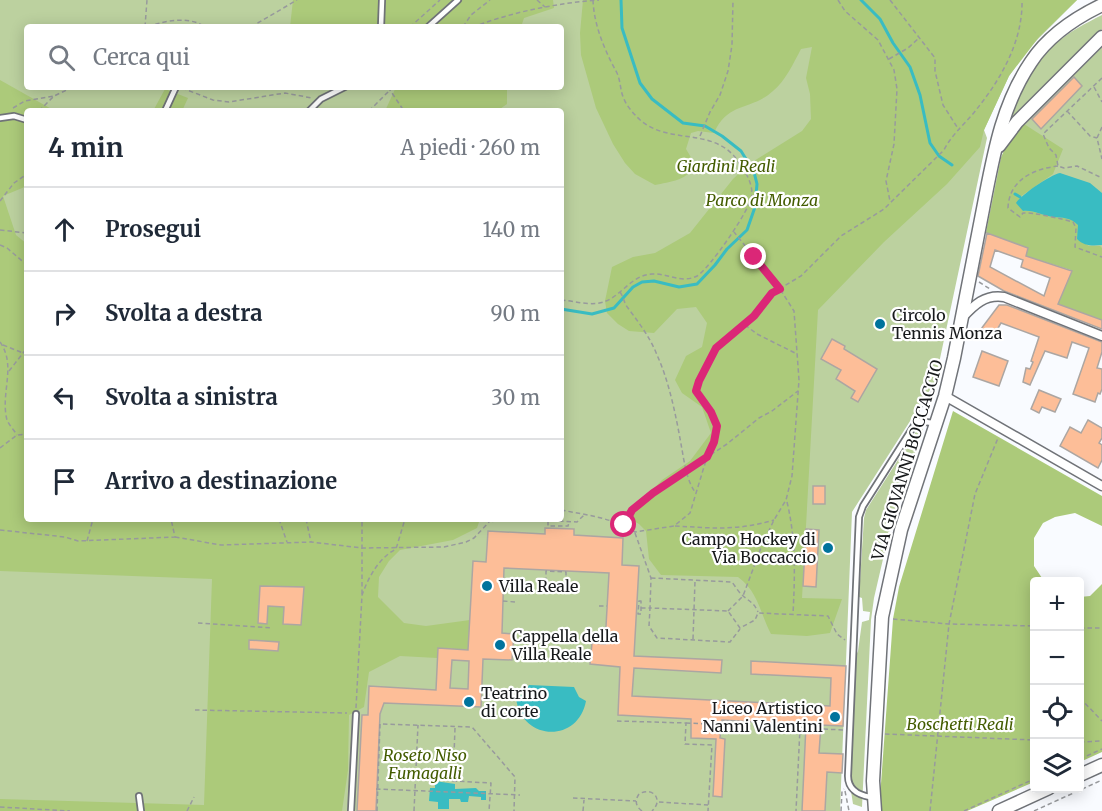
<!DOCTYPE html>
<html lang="it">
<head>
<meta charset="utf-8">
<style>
	:root { --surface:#fff; --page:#f6f6f7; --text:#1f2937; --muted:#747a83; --line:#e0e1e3 }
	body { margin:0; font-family:Merriweather,serif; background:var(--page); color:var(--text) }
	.controls { position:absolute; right:18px; bottom:18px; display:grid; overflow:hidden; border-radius:6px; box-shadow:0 3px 15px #0003 }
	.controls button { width:54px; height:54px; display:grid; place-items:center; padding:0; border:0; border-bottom:2px solid var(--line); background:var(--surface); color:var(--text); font:30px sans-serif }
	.stop { position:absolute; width:18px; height:18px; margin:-14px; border:4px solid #db2777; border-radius:50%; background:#fff }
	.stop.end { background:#db2777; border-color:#fff; box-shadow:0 2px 6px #0008 }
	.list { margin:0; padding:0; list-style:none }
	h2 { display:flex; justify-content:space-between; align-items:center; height:78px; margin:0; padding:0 24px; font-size:26px }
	h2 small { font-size:20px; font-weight:400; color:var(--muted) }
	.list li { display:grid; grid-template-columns:39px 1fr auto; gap:18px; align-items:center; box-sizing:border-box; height:84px; padding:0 24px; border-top:2px solid var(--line) }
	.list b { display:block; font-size:22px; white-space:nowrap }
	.list em { font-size:20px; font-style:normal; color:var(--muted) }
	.icon { flex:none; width:33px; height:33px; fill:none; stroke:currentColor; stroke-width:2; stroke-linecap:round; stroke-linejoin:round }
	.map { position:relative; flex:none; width:1102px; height:811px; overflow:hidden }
	.search { position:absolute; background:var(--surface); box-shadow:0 3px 15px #0003; left:24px; top:24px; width:540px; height:66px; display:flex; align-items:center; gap:15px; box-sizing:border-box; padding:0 21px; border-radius:6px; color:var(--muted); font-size:22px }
	.panel { position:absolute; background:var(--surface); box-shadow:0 3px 15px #0003; left:24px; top:108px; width:540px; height:414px; border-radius:6px }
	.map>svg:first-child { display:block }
	.green { fill:#bcd19f; fill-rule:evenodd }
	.forest { fill:#acca7a }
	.water { fill:#39bcc2 }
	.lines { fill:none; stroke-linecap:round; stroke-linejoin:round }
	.stream { stroke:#39bcc2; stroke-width:3 }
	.building { fill:#fdbe98; stroke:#aca6a2; stroke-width:1.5; fill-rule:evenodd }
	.lane-casing { stroke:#707378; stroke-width:8 }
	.street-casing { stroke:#707378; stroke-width:11 }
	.secondary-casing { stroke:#707378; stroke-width:15 }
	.path { stroke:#989a9d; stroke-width:1.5; stroke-dasharray:4.5 3; stroke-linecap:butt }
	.lane { stroke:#fff; stroke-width:4.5 }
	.street { stroke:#fff; stroke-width:8 }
	.secondary { stroke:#fff; stroke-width:12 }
	.route { stroke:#db2777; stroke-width:8 }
	.poi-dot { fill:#00739d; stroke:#fff; stroke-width:2 }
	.labels { text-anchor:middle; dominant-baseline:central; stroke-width:4.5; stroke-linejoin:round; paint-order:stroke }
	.park-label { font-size:16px; font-style:italic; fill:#435c00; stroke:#fff }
	.poi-label { font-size:16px; fill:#17191b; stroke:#fff; text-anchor:start }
	.street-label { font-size:16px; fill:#17191b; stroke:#fff }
</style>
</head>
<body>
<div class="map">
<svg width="1102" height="811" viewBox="0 0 1102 811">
	<rect width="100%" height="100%" fill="#f9fbff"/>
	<!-- green -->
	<g class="green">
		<path d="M 0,0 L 1077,0 L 1027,50 L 1009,76 L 984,130 L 987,138 L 935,382 L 852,512 L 840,811 L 0,811 ZM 27,27 L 561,27 L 561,87 L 27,87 ZM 27,111 L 561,111 L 561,519 L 27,519 Z"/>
		<path d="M 1102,15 L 1102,29 L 1013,119 L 1002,133 C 1014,102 1030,68 1054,45 C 1067,33 1086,23 1102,15 Z"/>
		<path d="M 1102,47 L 1102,320 L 1058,304 L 1071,270 L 1026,256 L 1028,248 L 986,233 L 1001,158 L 1008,141 Z"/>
		<path d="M 919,427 L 923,429 L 893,516 L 874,598 L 871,620 L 862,807 L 853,804 L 849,778 L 854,660 L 858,651 L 862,622 L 869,620 L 870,612 L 863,611 L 862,598 L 859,597 L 864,518 L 866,510 Z"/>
	</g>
	<!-- forest -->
	<g class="forest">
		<path d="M 293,0 L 553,0 L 554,8 L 524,18 L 521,27 L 290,27 Z"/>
		<path d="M 583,0 L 1077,0 L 1039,37 L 1009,76 L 984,130 L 980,147 L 947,184 L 884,242 L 818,310 L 802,598 L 842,599 L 830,633 L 807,636 L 771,634 C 760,613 758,591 738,577 L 661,575 L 649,559 L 646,531 L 639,524 L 621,514 L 640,503 L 662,480 L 690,461 L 711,433 L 702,407 L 682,393 L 675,380 L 686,356 L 702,347 L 707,323 L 696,307 L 677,309 L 654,333 L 629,331 L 618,324 L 607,313 L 605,301 L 612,267 L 633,257 L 655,253 L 690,233 L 733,179 L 749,164 L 802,131 L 811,119 L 810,94 L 806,78 L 812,47 L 801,49 C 793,64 786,80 773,91 C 751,111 728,101 714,133 L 698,131 L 691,133 L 686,149 L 695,164 C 690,180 669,182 655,185 L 635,174 L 625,163 L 613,144 L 596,108 L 581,55 L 580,33 Z"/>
		<path d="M 0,80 L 55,111 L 27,111 L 27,186 L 3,196 L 16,235 L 27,244 L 27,519 L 480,519 L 477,528 L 453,540 L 400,550 L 389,561 L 379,577 L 378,597 L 404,623 L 426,626 L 470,620 L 468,650 L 438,648 L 437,658 L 400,656 L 369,672 L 364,707 L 349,715 L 348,770 L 342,811 L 0,811 L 0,799 L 204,805 L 212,579 L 0,571 Z"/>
		<path d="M 396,87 L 507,87 L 507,104 L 497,111 L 385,111 Z"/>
		<path d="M 165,89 L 188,98 L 182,111 L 153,111 Z"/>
		<path d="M 1024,124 L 1063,149 L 1053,174 L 1020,197 L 1023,211 C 1034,210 1041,215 1052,217 C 1063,218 1070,217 1079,225 L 1077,239 L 1089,246 L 1100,246 L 1102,248 L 1102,320 L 1058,304 L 1071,270 L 1026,256 L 1028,248 L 986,233 L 1001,158 L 1008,141 Z"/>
		<path d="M 953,411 L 1102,496 L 1102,526 L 1075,513 L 1055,517 L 1043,523 L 1034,538 L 1034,566 L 1044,581 L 1034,582 L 1034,782 L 967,811 L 879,811 L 893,619 L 899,587 Z"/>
		<path d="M 1102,584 L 1102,752 L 1080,762 L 1080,597 L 1090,596 Z"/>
	</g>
	<!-- water -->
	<g class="water">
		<path d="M 1060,173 L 1090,183 L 1102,193 L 1102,245 C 1092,246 1084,246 1077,239 L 1078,225 C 1070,217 1063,218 1052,217 C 1041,215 1034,210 1023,211 L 1016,203 C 1021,195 1050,175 1060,173 Z"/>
		<path d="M 529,685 L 574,687 L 579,697 L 586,701 C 578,744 521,741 516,698 L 524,694 Z"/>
		<path d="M 435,781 L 455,784 L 455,789 L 476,788 L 479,791 L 486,791 L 486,800 L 481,800 L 481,797 L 469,796 L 468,802 L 461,802 L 460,799 L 449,799 L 449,809 L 438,809 L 438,802 L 429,801 L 430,788 L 435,788 Z"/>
	</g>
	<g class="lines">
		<!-- stream -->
		<g class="stream">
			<path d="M 861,0 L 880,19 L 893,43 L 910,67 L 920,95 L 930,143 L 939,156 L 952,165"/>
			<path d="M 1015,194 L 1020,197"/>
			<path d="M 561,309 L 592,314 L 614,308 L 633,287 L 642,282 L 654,281 L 679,287 L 697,284 L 715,265 L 727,249 L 747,230 L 755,207 L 757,184 L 754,172 L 741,151 L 722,136 L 705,126 L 683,123 L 652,99 L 640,83 L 622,28 L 621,0"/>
		</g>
	</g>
	<!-- building -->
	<g class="building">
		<path d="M 1074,77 L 1082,86 L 1041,129 L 1032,119 Z"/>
		<path d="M 987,233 L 1028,248 L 1026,256 L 1072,271 L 1058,304 L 1102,320 L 1102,329 L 1004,291 L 978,276 ZM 995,250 L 1023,260 L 1021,267 L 1050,278 L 1044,296 L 990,267 Z"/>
		<path d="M 999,305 L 1007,305 L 1102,342 L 1102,352 L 1097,368 L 1102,369 L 1102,389 L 1100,394 L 1098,393 L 1095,402 L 1073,394 L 1089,348 L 1072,342 L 1067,358 L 1045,351 L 1030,385 L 1023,382 L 1026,368 L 1030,369 L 1033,362 L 1031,361 L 1039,337 L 1001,323 L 991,340 L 978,333 Z"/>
		<path d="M 832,339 L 845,346 L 844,349 L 877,369 L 858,402 L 851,398 L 855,391 L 836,379 L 841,370 L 821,359 Z"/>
		<path d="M 982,351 L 1008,361 L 999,386 L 973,377 Z"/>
		<path d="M 1039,390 L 1061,399 L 1055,412 L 1042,407 L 1039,413 L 1031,409 Z"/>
		<path d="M 1088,420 L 1102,428 L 1102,438 L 1099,443 L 1102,445 L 1102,460 L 1098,468 L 1060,446 L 1070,427 L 1081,433 Z"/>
		<rect x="813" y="486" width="12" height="18"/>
		<path d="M 545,528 L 574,529 L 574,535 L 623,538 L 622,565 L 639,566 L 634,656 L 722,660 L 721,673 L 634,668 L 632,696 L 830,706 L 831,678 L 751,674 L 751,661 L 846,666 L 843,726 L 821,725 L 819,753 L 843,754 L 842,773 L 827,772 L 825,811 L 802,811 L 806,725 L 722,720 L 720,738 L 725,739 L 722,797 L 713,796 L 716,739 L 691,738 L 691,719 L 618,715 L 620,667 L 590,664 L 592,643 L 605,644 L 609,573 L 504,568 L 502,633 L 514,634 L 512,660 L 483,659 L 481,707 L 384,703 L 380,714 L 376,811 L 357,811 L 362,715 L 368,715 L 369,686 L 436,690 L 438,648 L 468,650 L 473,561 L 486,562 L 488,531 L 545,534 ZM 452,660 L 469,661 L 468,689 L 450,688 Z"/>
		<path d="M 806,529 L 819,530 L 816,587 L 803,586 Z"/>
		<path d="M 260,586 L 304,587 L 301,625 L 283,624 L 284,607 L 268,606 L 267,624 L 258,623 Z"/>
		<path d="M 249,640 L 279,642 L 278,651 L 249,649 Z"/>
	</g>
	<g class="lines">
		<defs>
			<g id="lane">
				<path d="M 381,27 L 382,0"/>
				<path d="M 428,27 L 458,0"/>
				<path d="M 165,111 L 176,87"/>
				<path d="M 309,111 L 321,99 L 345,87"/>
				<path d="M 0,118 L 14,116 L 27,120"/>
				<path d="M 139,796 L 141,811"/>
				<path d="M 870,797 C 858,795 848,789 848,776 L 859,517 L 863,506 L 917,421 L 933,423"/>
				<path d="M 351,811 L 356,714"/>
			</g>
			<g id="street">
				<path d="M 962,318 C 974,305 985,294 1004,297 L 1102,336"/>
				<path d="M 945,396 L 1102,486"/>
			</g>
			<g id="secondary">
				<path d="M 999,146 L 1017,122 L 1102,37"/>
				<path d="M 1080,775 L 1102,765"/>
				<path d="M 875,811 L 873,781 L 882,617 L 901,530 L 945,396 L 954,358 C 964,308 973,258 983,209 C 993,158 1001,106 1031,62 C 1048,36 1075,18 1102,5"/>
				<path d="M 999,811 L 1049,788"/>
			</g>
		</defs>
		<!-- lane casing -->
		<use href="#lane" class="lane-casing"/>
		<!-- street casing -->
		<use href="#street" class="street-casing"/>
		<!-- secondary casing -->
		<use href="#secondary" class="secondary-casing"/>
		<!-- path -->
		<g class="path">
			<path d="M 537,0 L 545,7"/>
			<path d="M 838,0 L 845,11 L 878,40 L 894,70 L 897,89 L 894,144 L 886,181 L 890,201"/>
			<path d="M 890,0 L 935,58 L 935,71 L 943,105 L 959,130"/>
			<path d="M 145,27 L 147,0"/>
			<path d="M 148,27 C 167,20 188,16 206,27"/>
			<path d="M 251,27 L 297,0"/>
			<path d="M 410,27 L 440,0"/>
			<path d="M 463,27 L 471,15 L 490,0"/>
			<path d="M 473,27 C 512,12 557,3 599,0"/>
			<path d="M 889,59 L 908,48 L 919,38"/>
			<path d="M 1102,78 L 1043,134 L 1049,148 L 1056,155 L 1058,166 L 1064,168 L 1077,166 L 1102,178"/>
			<path d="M 388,87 L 404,111"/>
			<path d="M 1094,87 L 1102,102"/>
			<path d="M 182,88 L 213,100 L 229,102 L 285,93 L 312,98"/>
			<path d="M 13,108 L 25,101 L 54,96"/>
			<path d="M 39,111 L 54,96 L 73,87"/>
			<path d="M 369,111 L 393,87"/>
			<path d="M 1067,111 L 1090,136 L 1097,138"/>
			<path d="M 1102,127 L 1097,138 L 1102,159"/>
			<path d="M 700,136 L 710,112 L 720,95 L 728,71 L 732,45 L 733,0"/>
			<path d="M 1058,166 C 1033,169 1009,180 1008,208 L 1020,217 L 1023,213 C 1033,212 1062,219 1073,222 L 1076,228 L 1075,247 L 1102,257"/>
			<path d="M 0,201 L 14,183 L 27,174"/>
			<path d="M 0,230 L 27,233"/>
			<path d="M 0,245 L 7,248 L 27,265"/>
			<path d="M 979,282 L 990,289"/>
			<path d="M 620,292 C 624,298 624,303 628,308 C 639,323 650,337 657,355 C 669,381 676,416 681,444 C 684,460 686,479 695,492"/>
			<path d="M 561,300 C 576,301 592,307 606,301 C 623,294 632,275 652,274 C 668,273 681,284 697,276 C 709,269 752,208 752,194 C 752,182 745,171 738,161 C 713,125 666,147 637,117 C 633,113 626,105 624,99 C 620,91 621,82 617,73 C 605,51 594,26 593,0"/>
			<path d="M 745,325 L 757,334 L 795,353"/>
			<path d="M 0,342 C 17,366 0,393 7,420 C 9,425 14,430 17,435"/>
			<path d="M 3,345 L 23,353"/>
			<path d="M 9,371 L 27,348"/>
			<path d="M 917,414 L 933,390"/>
			<path d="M 0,448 L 17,435 L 27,434"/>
			<path d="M 787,502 C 796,539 795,576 793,614"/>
			<path d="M 561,510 C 587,515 613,518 635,532 L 674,526 L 690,513 L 707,457 L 714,442 L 717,426 L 711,413 L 696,391 L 699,381 L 716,347 L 754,316 L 772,293 L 801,276 L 841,236 L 884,209 L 944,150 C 952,134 966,123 976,110 C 1001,79 1023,41 1022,0"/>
			<path d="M 279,519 L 287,542"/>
			<path d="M 306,519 L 311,542"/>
			<path d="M 486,519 L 489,522 L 507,519"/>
			<path d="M 537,519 L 541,521 L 559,521 L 559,519"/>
			<path d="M 548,521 L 548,526 L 568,526 L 569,522"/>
			<path d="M 559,521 L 577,522 L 584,515"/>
			<path d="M 624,524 L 632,510 L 653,493 L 727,444 L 759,418 L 772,411 L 798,391"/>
			<path d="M 675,526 C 712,528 737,531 774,520"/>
			<path d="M 0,530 L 65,537 L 78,541 L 175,537 L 171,519"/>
			<path d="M 635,533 L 651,578 L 650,608 L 728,611 L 740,628 L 755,620 L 758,613 L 828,616 L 837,634 L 845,640"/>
			<path d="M 175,537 L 221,545 L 311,542 L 362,548 L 444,547 L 466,542 L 474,538 L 489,522"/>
			<path d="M 87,541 L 93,519"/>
			<path d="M 651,578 L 732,582 C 735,586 738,591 741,594 C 748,601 754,602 758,612"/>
			<path d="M 538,582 L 554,583"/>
			<path d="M 546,582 L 546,571 L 566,572 L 566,583"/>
			<path d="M 559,583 L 575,584"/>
			<path d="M 362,594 L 362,519"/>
			<path d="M 503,601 L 515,602"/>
			<path d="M 639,601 L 641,601 L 641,614 L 638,614 Z"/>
			<path d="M 599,606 L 607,606"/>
			<path d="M 641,608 L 650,608 L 649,626 L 657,638 L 730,642 L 740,629"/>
			<path d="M 728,611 L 743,596 L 762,545 L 774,520 L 786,500 L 792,476 L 799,380 L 794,311 L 780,289 L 734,232"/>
			<path d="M 893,619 L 949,624 L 1034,626"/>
			<path d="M 198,623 L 272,628"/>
			<path d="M 1080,628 L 1102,628"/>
			<path d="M 693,639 L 695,581"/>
			<path d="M 1080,698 L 1102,721"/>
			<path d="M 356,708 L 362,595 C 369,576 379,558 396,549 L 405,519"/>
			<path d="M 195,710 L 347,713"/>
			<path d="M 617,721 L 686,723 L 685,744 L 712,745 L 708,811"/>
			<path d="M 686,723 L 800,728 L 796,811"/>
			<path d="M 455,728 L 453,781 L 491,783 L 489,811"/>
			<path d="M 801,728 L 844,730"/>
			<path d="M 885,734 L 1034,740"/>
			<path d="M 1080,742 L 1102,741"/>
			<path d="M 387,754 L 415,756"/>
			<path d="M 1080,759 L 1102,749"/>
			<path d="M 416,776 L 453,778"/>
			<path d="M 376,789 L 520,795"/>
			<path d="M 845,791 L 849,811"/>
			<path d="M 573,798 L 636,801"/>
			<path d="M 659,802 L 708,805"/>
			<path d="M 0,807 L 70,811"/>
			<path d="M 187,811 L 194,797"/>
			<path d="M 377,811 L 380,724 L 472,727 L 515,777 L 514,811"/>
			<path d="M 414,811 L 418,725"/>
			<path d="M 583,811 L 584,800"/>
			<path d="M 642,811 C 635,806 635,800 639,794 C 653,786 664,800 652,811"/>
			<path d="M 841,811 L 842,791 L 844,789"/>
			<path d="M 930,811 L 949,624 L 975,494 L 998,438"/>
			<path d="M 964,811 L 1034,779"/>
			<path d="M 1034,811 L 1102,780"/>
		</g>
		<!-- lane -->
		<use href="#lane" class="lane"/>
		<!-- street -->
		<use href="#street" class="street"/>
		<!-- secondary -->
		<use href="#secondary" class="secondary"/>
	</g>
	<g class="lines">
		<!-- route -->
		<path class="route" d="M 624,525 L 632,510 L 653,493 L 707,457 L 714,442 L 717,426 L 711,412 L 696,391 L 699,381 L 716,348 L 754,316 L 772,293 L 780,289 L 754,257"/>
	</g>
	<!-- markers -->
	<g class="poi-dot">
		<circle cx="880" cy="324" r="6"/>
		<circle cx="828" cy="548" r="6"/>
		<circle cx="487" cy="586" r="6"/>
		<circle cx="500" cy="645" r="6"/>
		<circle cx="469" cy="702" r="6"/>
		<circle cx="835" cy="717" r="6"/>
	</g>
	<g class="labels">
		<!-- park labels -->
		<g class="park-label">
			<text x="726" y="166">Giardini Reali</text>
			<text x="762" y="200">Parco di Monza</text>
			<text x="960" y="724">Boschetti Reali</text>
			<text x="425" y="755">Roseto Niso<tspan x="425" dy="18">Fumagalli</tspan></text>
		</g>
		<!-- poi labels -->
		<g class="poi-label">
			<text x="892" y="315">Circolo<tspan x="892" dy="18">Tennis Monza</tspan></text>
			<text x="816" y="539" text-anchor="end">Campo Hockey di<tspan x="816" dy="18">Via Boccaccio</tspan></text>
			<text x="499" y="586">Villa Reale</text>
			<text x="512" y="636">Cappella della<tspan x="512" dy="18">Villa Reale</tspan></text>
			<text x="481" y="693">Teatrino<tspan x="481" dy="18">di corte</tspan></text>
			<text x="823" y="708" text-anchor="end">Liceo Artistico<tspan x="823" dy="18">Nanni Valentini</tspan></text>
		</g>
		<!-- street labels -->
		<g class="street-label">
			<text transform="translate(907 460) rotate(-73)">VIA GIOVANNI BOCCACCIO</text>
		</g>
	</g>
</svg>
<div class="controls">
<button>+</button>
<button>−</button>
<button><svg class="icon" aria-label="locate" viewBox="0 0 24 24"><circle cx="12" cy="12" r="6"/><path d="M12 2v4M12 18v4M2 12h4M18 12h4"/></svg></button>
<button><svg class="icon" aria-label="layers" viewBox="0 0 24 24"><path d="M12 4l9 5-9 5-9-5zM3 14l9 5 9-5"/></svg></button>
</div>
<div class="stop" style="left:624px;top:525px"></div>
<div class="stop end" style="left:754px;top:257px"></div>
<div class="search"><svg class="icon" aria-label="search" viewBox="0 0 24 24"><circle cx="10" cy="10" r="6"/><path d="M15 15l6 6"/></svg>Cerca qui</div>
<section class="panel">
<h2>4 min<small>A piedi · 260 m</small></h2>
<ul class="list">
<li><svg class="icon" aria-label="ahead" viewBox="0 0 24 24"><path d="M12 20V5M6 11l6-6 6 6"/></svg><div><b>Prosegui</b></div><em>140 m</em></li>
<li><svg class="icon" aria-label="right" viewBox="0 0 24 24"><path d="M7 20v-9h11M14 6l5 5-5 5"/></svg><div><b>Svolta a destra</b></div><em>90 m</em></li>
<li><svg class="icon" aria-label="left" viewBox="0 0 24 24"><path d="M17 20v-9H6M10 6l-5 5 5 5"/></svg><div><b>Svolta a sinistra</b></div><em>30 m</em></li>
<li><svg class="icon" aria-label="arrive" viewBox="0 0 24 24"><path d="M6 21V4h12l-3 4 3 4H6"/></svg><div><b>Arrivo a destinazione</b></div></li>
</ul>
</section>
</div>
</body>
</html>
